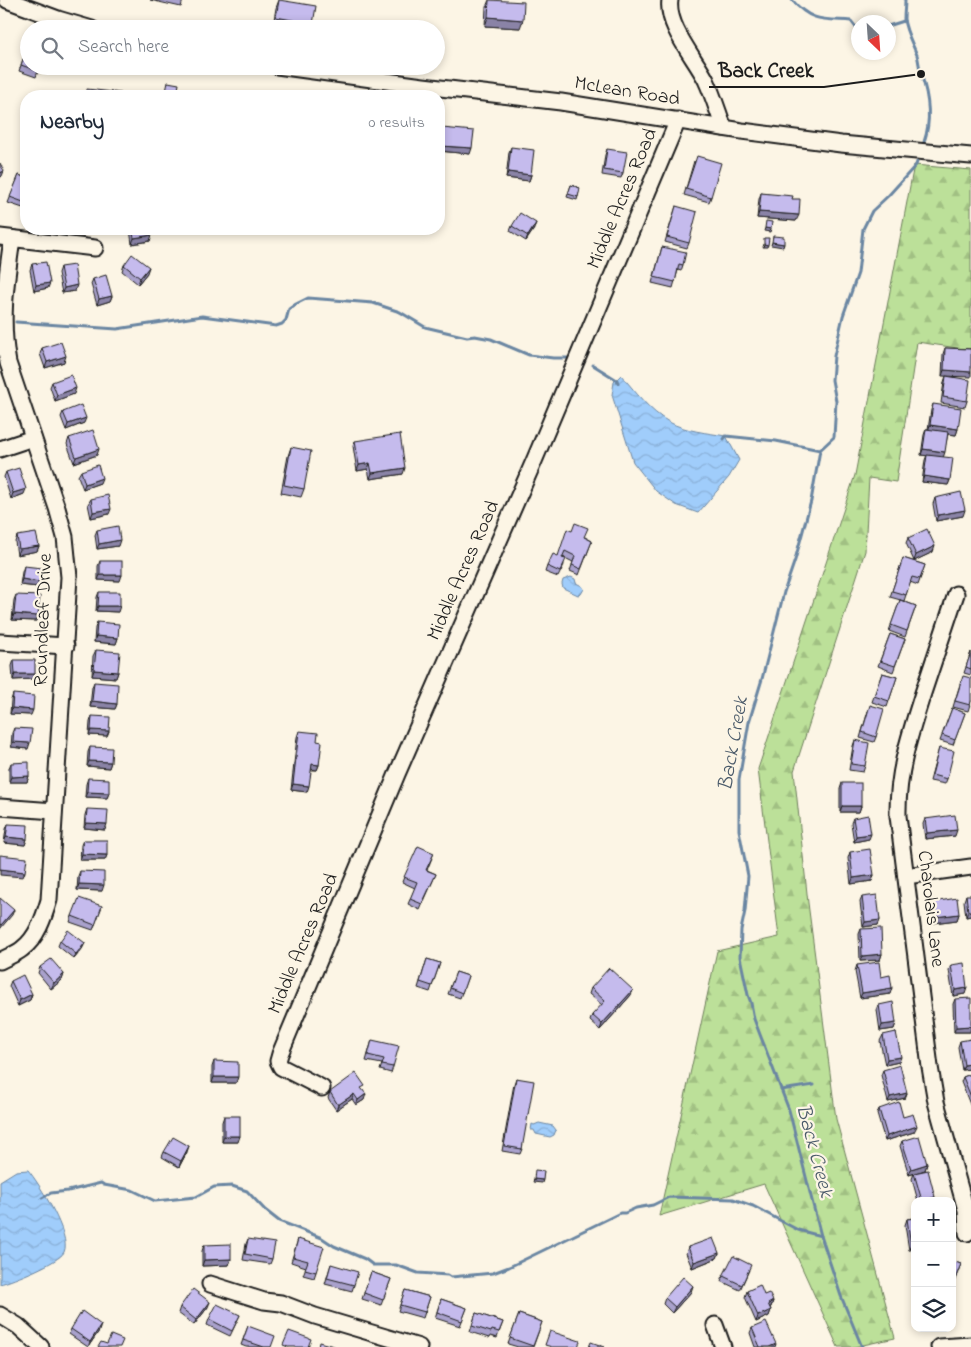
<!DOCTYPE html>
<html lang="en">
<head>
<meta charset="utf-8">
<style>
	:root { --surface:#fff; --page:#f6f6f7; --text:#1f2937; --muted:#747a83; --line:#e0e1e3 }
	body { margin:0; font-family:"Indie Flower",sans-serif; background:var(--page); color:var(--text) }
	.controls { position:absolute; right:15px; bottom:15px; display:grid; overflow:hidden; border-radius:10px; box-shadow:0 2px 8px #0003 }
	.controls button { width:45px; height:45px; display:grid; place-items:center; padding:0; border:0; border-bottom:1px solid var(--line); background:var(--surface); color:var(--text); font:25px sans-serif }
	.compass { position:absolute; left:851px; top:15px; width:45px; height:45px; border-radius:50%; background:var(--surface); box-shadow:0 2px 8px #0003; rotate:155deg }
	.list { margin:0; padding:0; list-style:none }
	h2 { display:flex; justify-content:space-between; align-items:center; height:65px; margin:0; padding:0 20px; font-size:21px }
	h2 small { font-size:16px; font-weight:400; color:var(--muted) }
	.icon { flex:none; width:28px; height:28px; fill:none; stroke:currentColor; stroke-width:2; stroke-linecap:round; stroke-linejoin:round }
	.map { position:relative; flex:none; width:971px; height:1347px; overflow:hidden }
	.search { position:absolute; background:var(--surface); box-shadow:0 2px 8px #0003; left:20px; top:20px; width:425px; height:55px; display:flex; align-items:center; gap:12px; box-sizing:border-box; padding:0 18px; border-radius:28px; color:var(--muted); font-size:19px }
	.panel { position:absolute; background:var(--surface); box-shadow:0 2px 8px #0003; left:20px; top:90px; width:425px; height:145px; border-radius:20px }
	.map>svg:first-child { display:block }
	.forest { fill:url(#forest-firs); stroke:#6c7e5a }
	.water { fill:url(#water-waves); stroke:#6b86a2 }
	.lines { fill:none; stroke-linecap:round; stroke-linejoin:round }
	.stream { stroke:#6b86a2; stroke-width:3 }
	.minor-casing { stroke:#1c1c1c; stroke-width:19 }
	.minor { stroke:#fcf5e5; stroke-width:15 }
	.wall { fill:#a9a1cc; stroke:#1c1c1c }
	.shaded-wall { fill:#8a83a6; stroke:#1c1c1c }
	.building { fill:#c5bbed; stroke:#1c1c1c }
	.labels { text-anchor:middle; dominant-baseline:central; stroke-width:4.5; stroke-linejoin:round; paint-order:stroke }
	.street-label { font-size:20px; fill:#1c1c1c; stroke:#fcf5e5 }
	.water-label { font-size:21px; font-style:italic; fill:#4a5a6a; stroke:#fcf5e5 }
	.leader { fill:none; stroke:#1c1c1c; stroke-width:2 }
	.callout-dot { fill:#1c1c1c; stroke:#fcf5e5; stroke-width:2 }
	.callout-label { font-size:21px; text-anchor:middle; font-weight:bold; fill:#1c1c1c; stroke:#fcf5e5; stroke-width:4.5; stroke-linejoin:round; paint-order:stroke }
</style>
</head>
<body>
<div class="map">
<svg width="971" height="1347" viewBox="0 0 971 1347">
	<defs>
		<pattern id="forest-firs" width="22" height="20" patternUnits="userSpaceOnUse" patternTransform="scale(1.25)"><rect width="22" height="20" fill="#bce099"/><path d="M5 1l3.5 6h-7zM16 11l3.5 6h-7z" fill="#a1c083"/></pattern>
		<pattern id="water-waves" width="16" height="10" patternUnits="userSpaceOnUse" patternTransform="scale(1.25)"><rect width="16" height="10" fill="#a0cdfb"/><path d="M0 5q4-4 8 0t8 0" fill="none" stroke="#89afd7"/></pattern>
	</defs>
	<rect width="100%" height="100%" fill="#fcf5e5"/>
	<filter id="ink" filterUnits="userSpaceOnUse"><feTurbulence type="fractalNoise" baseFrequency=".02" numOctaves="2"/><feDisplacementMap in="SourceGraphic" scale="10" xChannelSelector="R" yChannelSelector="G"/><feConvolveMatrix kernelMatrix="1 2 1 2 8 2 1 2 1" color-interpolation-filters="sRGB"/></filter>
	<g filter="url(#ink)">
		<!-- forest -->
		<path class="forest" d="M 914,165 L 971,170 L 971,350 L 917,342 L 896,482 L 869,478 L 865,551 L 794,771 L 808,903 L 836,1119 L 895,1338 L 854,1347 L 838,1347 L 764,1184 L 659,1216 L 717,951 L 779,937 L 758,769 L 855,475 Z"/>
		<!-- water -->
		<g class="water">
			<path d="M 621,375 C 636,392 649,411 669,422 C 685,431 708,433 726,436 L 739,460 L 729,477 L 698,513 L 676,505 L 656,491 L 633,462 L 612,395 L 614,382 Z"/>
			<path d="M 571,577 L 575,579 L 576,583 L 582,586 L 584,589 L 581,594 L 578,595 L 563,588 L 562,584 L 563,580 Z"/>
			<path d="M 539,1123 L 553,1126 L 556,1130 L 554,1135 L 550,1137 L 536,1134 L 534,1130 L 531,1130 L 532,1124 L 534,1125 Z"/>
			<path d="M 28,1170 C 39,1183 72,1236 64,1252 C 60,1262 12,1281 0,1284 L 0,1181 L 16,1171 Z"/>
		</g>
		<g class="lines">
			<!-- stream -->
			<g class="stream">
				<path d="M 792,0 C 811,22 823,19 851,21 L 858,30"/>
				<path d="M 905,0 C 905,6 904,13 904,19 C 905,30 913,45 917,55 C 919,61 919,68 921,74 C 929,97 932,119 924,142"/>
				<path d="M 888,26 L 904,21"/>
				<path d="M 16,322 L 117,329 L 202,316 L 276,326 L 282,324 L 286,320 L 289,309 L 296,304 L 308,298 L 373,303 L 400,312 L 425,327 L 467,337 L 475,336 L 491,339 L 529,355 L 553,358 L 570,358"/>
				<path d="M 593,365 L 617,380 L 618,383"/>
				<path d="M 724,439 L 726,436 L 776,441 L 820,450"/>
				<path d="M 781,1090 L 814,1085"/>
				<path d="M 42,1198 L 51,1193 L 68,1191 L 101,1183 L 104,1185 L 132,1190 L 155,1201 L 196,1197 L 214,1187 L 232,1186 L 247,1191 L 265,1210 L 279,1221 L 322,1238 L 334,1246 L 365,1259 L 373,1265 L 396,1265 L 418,1273 L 448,1275 L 451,1277 L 493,1273 L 509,1267 L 620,1213 L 625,1213 L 636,1208 L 653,1205 L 669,1197 L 733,1199 L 753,1206 L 798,1230 L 821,1236"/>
				<path d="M 862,1347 L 841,1296 L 821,1236 L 789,1110 L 754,1019 L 751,1003 L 748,995 L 740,957 L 741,930 L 745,911 L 748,876 L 739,830 L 739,780 L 749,722 L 762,679 L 784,592 L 795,560 L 811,501 L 820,450 L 834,437 L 836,401 L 832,380 L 834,356 L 843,316 L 858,273 L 863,229 L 872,211 L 888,196 L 916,165 L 917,162"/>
			</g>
			<defs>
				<g id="minor">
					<path d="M 7,0 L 58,19 L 92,29"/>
					<path d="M 670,0 C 666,26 695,58 706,80 C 713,95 718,112 724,128"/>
					<path d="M 277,66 L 423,86 L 561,102 L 742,131 L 841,144 L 971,156"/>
					<path d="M 0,237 L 95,248"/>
					<path d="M 0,449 L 33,438"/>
					<path d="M 956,594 C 945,627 934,660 923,693 C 910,734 897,773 898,816 L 930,1067 L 936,1102 L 966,1210 L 967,1233"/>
					<path d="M 0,642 L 66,646"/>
					<path d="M 0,807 L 54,811"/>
					<path d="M 906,876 L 971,867"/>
					<path d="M 0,961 C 7,957 16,954 22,949 C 37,938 44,917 49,900 L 69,577 L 65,537 L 57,508 L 8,363 C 0,320 6,282 12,239"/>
					<path d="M 322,1088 L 281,1067 L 278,1061 L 280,1054 L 397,774 L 534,461 L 678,120"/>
					<path d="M 210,1284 L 264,1301 L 281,1303 L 315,1316 L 419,1347"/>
					<path d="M 0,1315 L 18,1326 L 41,1347"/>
					<path d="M 715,1325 L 723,1347"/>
					<path d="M 939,1347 L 971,1345"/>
				</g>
			</defs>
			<!-- minor casing -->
			<use href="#minor" class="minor-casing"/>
			<!-- minor -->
			<use href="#minor" class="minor"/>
		</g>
		<!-- wall -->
		<g class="wall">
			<path d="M 150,0 L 183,0 L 181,7 Z"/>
			<path d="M 279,0 L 313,24 L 311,29 L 291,29 L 273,26 L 276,8 Z"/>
			<path d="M 489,0 L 520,28 L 485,26 L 486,7 Z"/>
			<path d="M 28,45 L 38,71 L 36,77 L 19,71 Z"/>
			<path d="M 442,128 L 470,154 L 439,151 L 440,134 Z"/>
			<path d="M 511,147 L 531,175 L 529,181 L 506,178 L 509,152 Z"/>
			<path d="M 607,149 L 623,173 L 621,178 L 602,175 L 605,155 Z"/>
			<path d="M 694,161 L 711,197 L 709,202 L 684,195 Z"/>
			<path d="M 19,175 L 26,178 L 26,209 L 8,203 Z"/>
			<path d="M 571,185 L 580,188 L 577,200 L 567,197 Z"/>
			<path d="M 761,193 L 792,199 L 796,221 L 757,218 L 759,199 Z"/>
			<path d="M 676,206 L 689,243 L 687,248 L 665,242 Z"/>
			<path d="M 512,226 L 534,229 L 526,241 L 510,231 Z"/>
			<path d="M 130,229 L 151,229 L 150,241 L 132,244 Z"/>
			<path d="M 662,247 L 683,265 L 681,271 L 678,270 L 673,288 L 652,283 Z"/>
			<path d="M 32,264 L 48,288 L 34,291 L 30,270 Z"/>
			<path d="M 124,265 L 147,273 L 138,284 L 122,271 Z"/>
			<path d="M 60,267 L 75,291 L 62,293 L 58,273 Z"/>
			<path d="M 93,279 L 112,296 L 110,301 L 97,305 L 91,284 Z"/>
			<path d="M 42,348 L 64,362 L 45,368 L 40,354 Z"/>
			<path d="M 945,348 L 971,349 L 942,376 L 943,354 Z"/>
			<path d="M 946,376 L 967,401 L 965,407 L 941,403 L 944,382 Z"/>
			<path d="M 52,382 L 74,394 L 55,401 L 50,387 Z"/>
			<path d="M 933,404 L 958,429 L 956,435 L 948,434 L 943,457 L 950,480 L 948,485 L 922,482 L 925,460 L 927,455 L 921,455 L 924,435 L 926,429 L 928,429 L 931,410 Z"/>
			<path d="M 63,412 L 84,423 L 66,430 L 61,417 Z"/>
			<path d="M 69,438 L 97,455 L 74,463 L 67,444 Z"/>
			<path d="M 355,441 L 403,474 L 370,479 L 368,469 L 357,471 L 353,446 Z"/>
			<path d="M 291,447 L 304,489 L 301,497 L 281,493 L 288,456 Z"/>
			<path d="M 81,471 L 100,483 L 83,489 L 78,476 Z"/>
			<path d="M 6,472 L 24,494 L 11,499 L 4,477 Z"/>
			<path d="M 935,498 L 963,516 L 936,521 L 933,504 Z"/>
			<path d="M 91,499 L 109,514 L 91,518 L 88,504 Z"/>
			<path d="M 97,530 L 118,546 L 97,549 L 95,535 Z"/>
			<path d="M 17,536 L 39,546 L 37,551 L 17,555 L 15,542 Z"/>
			<path d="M 585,537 L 592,541 L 579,575 L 570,571 L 573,562 L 563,557 L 564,565 L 558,577 L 545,572 L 547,566 L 558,556 Z"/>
			<path d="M 908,538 L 933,552 L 914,561 L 906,543 Z"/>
			<path d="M 903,558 L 925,565 L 918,585 L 910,582 L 904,601 L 890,597 Z"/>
			<path d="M 100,561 L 120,581 L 98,580 L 98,566 Z"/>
			<path d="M 24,566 L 40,582 L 38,587 L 20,585 L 22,572 Z"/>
			<path d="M 99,592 L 118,612 L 96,611 L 97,597 Z"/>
			<path d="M 16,595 L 36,621 L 12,620 L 14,600 Z"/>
			<path d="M 900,600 L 916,606 L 905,637 L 889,631 Z"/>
			<path d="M 97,622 L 118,638 L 116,644 L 94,642 L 95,628 Z"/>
			<path d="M 890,634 L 905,639 L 893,672 L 878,666 Z"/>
			<path d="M 96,650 L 118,672 L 116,678 L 92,676 L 93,656 Z"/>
			<path d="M 971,652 L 971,675 L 964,673 Z"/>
			<path d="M 14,660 L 33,679 L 13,680 L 12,666 Z"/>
			<path d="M 882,673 L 897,677 L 887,707 L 872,702 Z"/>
			<path d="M 961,681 L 971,701 L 968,711 L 953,707 Z"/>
			<path d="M 94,682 L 117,704 L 115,709 L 90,707 L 92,687 Z"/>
			<path d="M 13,694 L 31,715 L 10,714 L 11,700 Z"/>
			<path d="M 952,708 L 965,713 L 953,745 L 940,741 Z"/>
			<path d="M 868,711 L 876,737 L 874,742 L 860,738 Z"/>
			<path d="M 92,716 L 109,731 L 107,736 L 89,735 L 90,722 Z"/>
			<path d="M 14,728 L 28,749 L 11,747 L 12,733 Z"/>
			<path d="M 299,731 L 317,741 L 319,765 L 317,770 L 311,770 L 307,792 L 291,790 L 297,737 Z"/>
			<path d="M 855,740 L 865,766 L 863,772 L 849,770 L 853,746 Z"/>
			<path d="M 90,747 L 111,762 L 109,768 L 87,766 L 88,752 Z"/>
			<path d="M 939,748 L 947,779 L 945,784 L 930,781 Z"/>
			<path d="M 11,763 L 29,776 L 27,782 L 9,782 L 9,768 Z"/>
			<path d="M 88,778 L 109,793 L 107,798 L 85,797 L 86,784 Z"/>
			<path d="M 842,783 L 861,806 L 859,812 L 840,812 L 840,789 Z"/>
			<path d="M 87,809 L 105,830 L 84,828 L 85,815 Z"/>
			<path d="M 853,818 L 869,839 L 854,842 L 851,823 Z"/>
			<path d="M 925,819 L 955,836 L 925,839 L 923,824 Z"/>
			<path d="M 8,824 L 27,839 L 25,845 L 4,843 L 6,829 Z"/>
			<path d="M 83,840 L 107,855 L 105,860 L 80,860 L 81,845 Z"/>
			<path d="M 850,852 L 874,875 L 872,881 L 851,884 L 848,858 Z"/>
			<path d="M 434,853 L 427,870 L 436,874 L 420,910 L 408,904 L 415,888 L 402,882 L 404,877 Z"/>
			<path d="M 80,871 L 102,891 L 77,890 L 78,876 Z"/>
			<path d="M 966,895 L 971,916 L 966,917 L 964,901 Z"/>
			<path d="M 862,897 L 880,920 L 878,925 L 863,927 L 860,902 Z"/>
			<path d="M 933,902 L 959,914 L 957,920 L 933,923 L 931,907 Z"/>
			<path d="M 102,906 L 93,930 L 70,922 L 72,916 Z"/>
			<path d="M 861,929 L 882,954 L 880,960 L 860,961 L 859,934 Z"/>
			<path d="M 60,941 L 85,943 L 82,949 L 74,959 L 58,946 Z"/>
			<path d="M 427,959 L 440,963 L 430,992 L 418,988 Z"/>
			<path d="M 857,965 L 881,977 L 890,994 L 860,998 L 855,971 Z"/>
			<path d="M 951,965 L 965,994 L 953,996 L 949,970 Z"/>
			<path d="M 40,967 L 64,974 L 62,980 L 51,989 L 38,973 Z"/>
			<path d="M 456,972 L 468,976 L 460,998 L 448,994 Z"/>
			<path d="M 11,981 L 32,994 L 30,1000 L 18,1006 L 9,986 Z"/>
			<path d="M 591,988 L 631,995 L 600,1030 L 590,1021 L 592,1015 L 602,1005 L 589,994 Z"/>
			<path d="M 955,999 L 970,1032 L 954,1032 L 953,1004 Z"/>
			<path d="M 879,1005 L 896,1023 L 894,1029 L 880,1031 L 877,1010 Z"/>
			<path d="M 883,1035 L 899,1062 L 885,1065 L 880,1041 Z"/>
			<path d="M 372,1040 L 393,1067 L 391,1073 L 380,1070 L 382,1064 L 366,1061 Z"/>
			<path d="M 960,1041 L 971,1069 L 962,1070 L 958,1047 Z"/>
			<path d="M 214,1061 L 236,1083 L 212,1083 L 212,1067 Z"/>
			<path d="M 883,1070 L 907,1093 L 905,1098 L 888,1102 L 881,1075 Z"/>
			<path d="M 971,1074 L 971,1107 L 961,1082 L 963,1077 Z"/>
			<path d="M 516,1078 L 522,1149 L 520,1154 L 502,1151 L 514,1084 Z"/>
			<path d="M 363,1090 L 364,1100 L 356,1105 L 352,1099 L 336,1110 L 328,1098 L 330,1092 Z"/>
			<path d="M 879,1109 L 903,1117 L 914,1132 L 885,1141 L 877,1114 Z"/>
			<path d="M 224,1116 L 238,1142 L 222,1142 L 222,1122 Z"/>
			<path d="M 902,1141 L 927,1164 L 925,1170 L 909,1175 L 900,1146 Z"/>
			<path d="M 164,1152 L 187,1152 L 179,1167 L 162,1157 Z"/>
			<path d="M 914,1173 L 934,1201 L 918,1201 L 912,1179 Z"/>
			<path d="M 915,1218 L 915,1249 L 909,1250 L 905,1225 L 907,1219 Z"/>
			<path d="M 248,1239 L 272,1259 L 270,1264 L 243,1260 L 246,1244 Z"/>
			<path d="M 298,1239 L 316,1272 L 314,1278 L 303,1275 L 306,1267 L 291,1262 Z"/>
			<path d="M 204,1245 L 231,1259 L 229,1265 L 202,1266 L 202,1251 Z"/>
			<path d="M 688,1247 L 719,1253 L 717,1258 L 692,1268 L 686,1253 Z"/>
			<path d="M 952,1261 L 961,1264 L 953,1285 L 952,1285 Z"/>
			<path d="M 331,1264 L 354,1285 L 352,1291 L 325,1284 Z"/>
			<path d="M 749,1270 L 740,1290 L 721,1281 L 723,1276 Z"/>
			<path d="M 371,1272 L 391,1279 L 381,1305 L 362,1299 Z"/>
			<path d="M 405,1290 L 430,1297 L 423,1318 L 398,1311 Z"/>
			<path d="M 747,1291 L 764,1295 L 773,1301 L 771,1307 L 770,1307 L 771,1310 L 769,1316 L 756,1322 L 745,1297 Z"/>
			<path d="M 691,1292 L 672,1313 L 663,1304 L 665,1298 Z"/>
			<path d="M 441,1299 L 467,1308 L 460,1326 L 435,1318 Z"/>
			<path d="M 180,1307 L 208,1307 L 194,1325 L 178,1313 Z"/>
			<path d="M 476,1313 L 503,1322 L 497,1338 L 490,1336 L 489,1338 L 470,1332 Z"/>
			<path d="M 519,1314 L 542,1322 L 533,1347 L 518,1347 L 508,1344 Z"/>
			<path d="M 240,1315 L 230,1336 L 207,1325 L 209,1319 Z"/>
			<path d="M 248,1326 L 271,1347 L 246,1347 L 241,1345 Z"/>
			<path d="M 752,1328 L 776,1344 L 775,1347 L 755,1347 L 750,1333 Z"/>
			<path d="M 71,1329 L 99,1331 L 88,1347 L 69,1334 Z"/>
		</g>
		<!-- shaded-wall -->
		<g class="shaded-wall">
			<path d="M 488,17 L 523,20 L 520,28 L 485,26 Z"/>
			<path d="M 441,146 L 472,148 L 470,154 L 439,151 Z"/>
			<path d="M 4,171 L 2,176 L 0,178 L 0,173 Z"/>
			<path d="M 508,172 L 531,175 L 529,181 L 506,178 Z"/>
			<path d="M 759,212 L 799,215 L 796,221 L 757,218 Z"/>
			<path d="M 536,223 L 534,229 L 526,241 L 528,236 Z"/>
			<path d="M 765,228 L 771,229 L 770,232 L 764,231 Z"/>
			<path d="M 152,235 L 150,241 L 132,244 L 134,238 Z"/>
			<path d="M 772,242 L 784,244 L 783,247 L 771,245 Z"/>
			<path d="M 764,244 L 768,245 L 767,247 L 763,247 Z"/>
			<path d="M 149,267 L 147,273 L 138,284 L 140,278 Z"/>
			<path d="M 50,283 L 48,288 L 34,291 L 36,285 Z"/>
			<path d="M 77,285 L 75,291 L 62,293 L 64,288 Z"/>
			<path d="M 112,296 L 110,301 L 97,305 L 99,299 Z"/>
			<path d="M 66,356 L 64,362 L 45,368 L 47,362 Z"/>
			<path d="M 944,370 L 971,372 L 971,377 L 942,376 Z"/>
			<path d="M 76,388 L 74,394 L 55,401 L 57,395 Z"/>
			<path d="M 86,418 L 84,423 L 66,430 L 68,424 Z"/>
			<path d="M 930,425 L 958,429 L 956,435 L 928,431 Z"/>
			<path d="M 99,449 L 97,455 L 74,463 L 76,457 Z"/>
			<path d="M 923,449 L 945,452 L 943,458 L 921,455 Z"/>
			<path d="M 370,463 L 368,469 L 357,471 L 359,465 Z"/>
			<path d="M 405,468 L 403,474 L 370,479 L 372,473 Z"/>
			<path d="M 924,476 L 950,480 L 948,485 L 922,482 Z"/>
			<path d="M 102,478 L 100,483 L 83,489 L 85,484 Z"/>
			<path d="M 26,489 L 24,494 L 11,499 L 13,493 Z"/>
			<path d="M 111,509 L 109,514 L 91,518 L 93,512 Z"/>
			<path d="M 965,510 L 963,516 L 936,521 L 938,515 Z"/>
			<path d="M 120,540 L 118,546 L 97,549 L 99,544 Z"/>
			<path d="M 39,546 L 37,551 L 17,555 L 19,549 Z"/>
			<path d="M 935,546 L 933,552 L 914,561 L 916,555 Z"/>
			<path d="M 100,575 L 122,575 L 120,581 L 98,580 Z"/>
			<path d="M 22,579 L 40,582 L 38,587 L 20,585 Z"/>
			<path d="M 98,606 L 120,606 L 118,612 L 96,611 Z"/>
			<path d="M 14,614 L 38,616 L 36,621 L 12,620 Z"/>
			<path d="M 96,636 L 118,638 L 116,644 L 94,642 Z"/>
			<path d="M 94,670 L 118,672 L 116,678 L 92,676 Z"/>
			<path d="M 15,674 L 35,674 L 33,679 L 13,680 Z"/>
			<path d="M 92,701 L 117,704 L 115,709 L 90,707 Z"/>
			<path d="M 12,708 L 33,710 L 31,715 L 10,714 Z"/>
			<path d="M 91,730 L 109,731 L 107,736 L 89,735 Z"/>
			<path d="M 13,742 L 30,743 L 28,749 L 11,747 Z"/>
			<path d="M 89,761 L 111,762 L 109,768 L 87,766 Z"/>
			<path d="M 312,764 L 319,765 L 317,770 L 310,769 Z"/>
			<path d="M 29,776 L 27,782 L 9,782 L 11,777 Z"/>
			<path d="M 293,784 L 309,786 L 307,792 L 291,790 Z"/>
			<path d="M 87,792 L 109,793 L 107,798 L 85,797 Z"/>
			<path d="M 842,806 L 861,806 L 859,812 L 840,812 Z"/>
			<path d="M 86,823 L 107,824 L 105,830 L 84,828 Z"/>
			<path d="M 957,830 L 955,836 L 925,839 L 927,833 Z"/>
			<path d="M 871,834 L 869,839 L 854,842 L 856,836 Z"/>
			<path d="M 6,837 L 27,839 L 25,845 L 4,843 Z"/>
			<path d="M 82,854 L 107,855 L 105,860 L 80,860 Z"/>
			<path d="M 0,869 L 25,872 L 23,877 L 0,875 Z"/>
			<path d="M 874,875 L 872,881 L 851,884 L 853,878 Z"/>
			<path d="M 79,884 L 104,885 L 102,891 L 77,890 Z"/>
			<path d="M 14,910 L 12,915 L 0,929 L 1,925 Z"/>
			<path d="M 968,911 L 971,911 L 971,916 L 966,917 Z"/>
			<path d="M 959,914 L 957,920 L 933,923 L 935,917 Z"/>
			<path d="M 880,920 L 878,925 L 863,927 L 865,922 Z"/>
			<path d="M 85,943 L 82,949 L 74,959 L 76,954 Z"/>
			<path d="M 882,954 L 880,960 L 860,961 L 862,956 Z"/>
			<path d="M 64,974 L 62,980 L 51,989 L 54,983 Z"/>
			<path d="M 892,988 L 890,994 L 860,998 L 862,993 Z"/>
			<path d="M 967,988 L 965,994 L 953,996 L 955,990 Z"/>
			<path d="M 633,990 L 631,995 L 600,1030 L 602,1024 Z"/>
			<path d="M 32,994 L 30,1000 L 18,1006 L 20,1000 Z"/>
			<path d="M 896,1023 L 894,1029 L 880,1031 L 882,1025 Z"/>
			<path d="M 971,1026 L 970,1032 L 954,1032 L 956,1027 Z"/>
			<path d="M 901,1057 L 899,1062 L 885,1065 L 887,1059 Z"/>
			<path d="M 971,1064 L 971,1069 L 962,1070 L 964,1065 Z"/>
			<path d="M 214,1077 L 238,1077 L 236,1083 L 212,1083 Z"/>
			<path d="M 907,1093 L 905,1098 L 888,1102 L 890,1097 Z"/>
			<path d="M 354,1094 L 352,1099 L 336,1110 L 338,1105 Z"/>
			<path d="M 366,1094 L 364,1100 L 356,1105 L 358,1100 Z"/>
			<path d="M 917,1126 L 914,1132 L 885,1141 L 887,1136 Z"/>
			<path d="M 224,1136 L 240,1136 L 238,1142 L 222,1142 Z"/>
			<path d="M 189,1146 L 187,1152 L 179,1167 L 181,1161 Z"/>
			<path d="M 927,1164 L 925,1170 L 909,1175 L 911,1169 Z"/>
			<path d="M 534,1179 L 543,1180 L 542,1183 L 533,1182 Z"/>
			<path d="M 935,1197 L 934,1201 L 922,1201 Z"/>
			<path d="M 915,1244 L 915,1249 L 909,1250 L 911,1245 Z"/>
			<path d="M 719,1253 L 717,1258 L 692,1268 L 694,1262 Z"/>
			<path d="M 231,1259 L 229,1265 L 202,1266 L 204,1260 Z"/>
			<path d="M 693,1286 L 691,1292 L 672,1313 L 675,1307 Z"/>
			<path d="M 773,1301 L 771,1307 L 766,1309 L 768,1304 Z"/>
			<path d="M 210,1302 L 208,1307 L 194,1325 L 196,1320 Z"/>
			<path d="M 771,1310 L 769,1316 L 756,1322 L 758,1316 Z"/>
			<path d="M 101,1325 L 99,1331 L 88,1347 L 90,1342 Z"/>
		</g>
		<!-- building -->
		<g class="building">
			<path d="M 279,0 L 316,6 L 313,24 L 276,17 Z"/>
			<path d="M 489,0 L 524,2 L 523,20 L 488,17 Z"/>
			<path d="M 28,45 L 29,66 L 40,66 L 38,71 L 21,65 Z"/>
			<path d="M 168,82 L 179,84 L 178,89 L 187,91 L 186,96 L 165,96 Z"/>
			<path d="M 87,89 L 121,93 L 121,96 L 86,96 Z"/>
			<path d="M 442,128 L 474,131 L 472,148 L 441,146 Z"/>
			<path d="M 511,147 L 534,150 L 531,175 L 508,172 Z"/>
			<path d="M 607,149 L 627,152 L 623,173 L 604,170 Z"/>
			<path d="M 697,156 L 721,163 L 711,197 L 686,189 Z"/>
			<path d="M 0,163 L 4,171 L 0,173 Z"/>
			<path d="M 19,175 L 26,178 L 26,203 L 10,197 Z"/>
			<path d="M 571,185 L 580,188 L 578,197 L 568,194 Z"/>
			<path d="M 761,193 L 793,196 L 792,199 L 800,199 L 799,215 L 759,212 Z"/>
			<path d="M 676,206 L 697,212 L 689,243 L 667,237 Z"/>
			<path d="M 520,213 L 536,223 L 528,236 L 512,226 Z"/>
			<path d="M 766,221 L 772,222 L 771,229 L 765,228 Z"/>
			<path d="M 132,229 L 151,229 L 152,235 L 134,238 Z"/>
			<path d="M 773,236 L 784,237 L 784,244 L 772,242 Z"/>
			<path d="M 764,238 L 769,238 L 768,245 L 764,244 Z"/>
			<path d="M 662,247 L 686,252 L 683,265 L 679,264 L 675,282 L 654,277 Z"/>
			<path d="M 132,254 L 149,267 L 140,278 L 124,265 Z"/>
			<path d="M 46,262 L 50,283 L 36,285 L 32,264 Z"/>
			<path d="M 74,265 L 77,285 L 64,288 L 60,267 Z"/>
			<path d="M 106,275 L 112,296 L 99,299 L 93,279 Z"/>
			<path d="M 61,342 L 66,356 L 47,362 L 42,348 Z"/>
			<path d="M 945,348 L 971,349 L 971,372 L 944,370 Z"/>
			<path d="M 71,375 L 76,388 L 57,395 L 52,382 Z"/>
			<path d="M 946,376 L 970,380 L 967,401 L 943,397 Z"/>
			<path d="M 933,404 L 961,408 L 958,429 L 930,425 Z"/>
			<path d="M 81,405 L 86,418 L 68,424 L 63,412 Z"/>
			<path d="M 926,429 L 948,432 L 945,452 L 923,449 Z"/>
			<path d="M 93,430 L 99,449 L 76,457 L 69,438 Z"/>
			<path d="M 400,434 L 405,468 L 372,473 L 370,463 L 359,465 L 355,441 Z"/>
			<path d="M 291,447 L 311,451 L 304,489 L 284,485 Z"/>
			<path d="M 927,455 L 953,458 L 950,480 L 924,476 Z"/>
			<path d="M 98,465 L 102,478 L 85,484 L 81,471 Z"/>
			<path d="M 19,468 L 26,489 L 13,493 L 6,472 Z"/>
			<path d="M 961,492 L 965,510 L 938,515 L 935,498 Z"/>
			<path d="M 108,495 L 111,509 L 93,512 L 91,499 Z"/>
			<path d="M 575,523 L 588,528 L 584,537 L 592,541 L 581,569 L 572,565 L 575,556 L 565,551 L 562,558 L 566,559 L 560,572 L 547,566 L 553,554 L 558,556 L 567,529 L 572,531 Z"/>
			<path d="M 118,526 L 120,540 L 99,544 L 97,530 Z"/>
			<path d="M 927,529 L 935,546 L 916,555 L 908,538 Z"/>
			<path d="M 36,533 L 39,546 L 19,549 L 17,536 Z"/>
			<path d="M 903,558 L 925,565 L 920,579 L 912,577 L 906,595 L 892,591 Z"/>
			<rect x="100" y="561" width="22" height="14"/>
			<path d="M 24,566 L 42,568 L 40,582 L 22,579 Z"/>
			<path d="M 99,592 L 120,592 L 120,606 L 98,606 Z"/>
			<path d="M 16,595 L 40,596 L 38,616 L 14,614 Z"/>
			<path d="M 900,600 L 916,606 L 907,631 L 891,625 Z"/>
			<path d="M 97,622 L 119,624 L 118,638 L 96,636 Z"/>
			<path d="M 890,634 L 905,639 L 895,666 L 880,661 Z"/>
			<path d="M 96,650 L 120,652 L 118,672 L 94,670 Z"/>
			<path d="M 971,652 L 971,669 L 966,667 Z"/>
			<path d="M 14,660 L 35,660 L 35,674 L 15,674 Z"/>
			<path d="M 882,673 L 897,677 L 889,701 L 874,696 Z"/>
			<path d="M 963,676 L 971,678 L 971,701 L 970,705 L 955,701 Z"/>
			<path d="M 94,682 L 118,684 L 117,704 L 92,701 Z"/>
			<path d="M 13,694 L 34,696 L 33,710 L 12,708 Z"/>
			<path d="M 870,705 L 884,709 L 876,737 L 862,732 Z"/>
			<path d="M 952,708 L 965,713 L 955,740 L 942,735 Z"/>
			<path d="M 92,716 L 110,717 L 109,731 L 91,730 Z"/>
			<path d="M 14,728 L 32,729 L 30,743 L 13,742 Z"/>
			<path d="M 299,731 L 318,733 L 317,741 L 322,742 L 319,765 L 312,764 L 309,786 L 293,784 Z"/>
			<path d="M 855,740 L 869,743 L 865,766 L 851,764 Z"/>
			<path d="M 90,747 L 112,748 L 111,762 L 89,761 Z"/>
			<path d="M 939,748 L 954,751 L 947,779 L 932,775 Z"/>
			<path d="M 29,762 L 29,776 L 11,777 L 11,763 Z"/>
			<path d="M 88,778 L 109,779 L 109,793 L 87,792 Z"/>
			<rect x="842" y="783" width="19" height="23"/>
			<path d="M 87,809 L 108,810 L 107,824 L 86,823 Z"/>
			<path d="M 868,815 L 871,834 L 856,836 L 853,818 Z"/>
			<path d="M 955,815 L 957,830 L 927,833 L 925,819 Z"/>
			<path d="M 8,824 L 28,825 L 27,839 L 6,837 Z"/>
			<path d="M 83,840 L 107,840 L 107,855 L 82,854 Z"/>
			<path d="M 418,846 L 434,853 L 426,870 L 436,874 L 422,904 L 410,899 L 417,882 L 404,877 Z"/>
			<path d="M 870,849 L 874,875 L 853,878 L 850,852 Z"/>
			<path d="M 0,855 L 27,858 L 25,872 L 0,869 Z"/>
			<path d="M 80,871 L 104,872 L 104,885 L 79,884 Z"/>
			<path d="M 877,895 L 880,920 L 865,922 L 862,897 Z"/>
			<path d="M 966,895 L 971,895 L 971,911 L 968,911 Z"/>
			<path d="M 0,898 L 14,910 L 1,925 L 0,924 Z"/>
			<path d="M 79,898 L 102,906 L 95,925 L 72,916 Z"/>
			<path d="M 957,898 L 959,914 L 935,917 L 933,902 Z"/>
			<path d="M 881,928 L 882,954 L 862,956 L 861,929 Z"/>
			<path d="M 68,930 L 85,943 L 76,954 L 60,941 Z"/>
			<path d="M 51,959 L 64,974 L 54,983 L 40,967 Z"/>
			<path d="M 427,959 L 440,963 L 432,986 L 420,982 Z"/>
			<path d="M 879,962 L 881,977 L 890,975 L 892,988 L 862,993 L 857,965 Z"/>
			<path d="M 964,963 L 967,988 L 955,990 L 951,965 Z"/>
			<path d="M 609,968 L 633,990 L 602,1024 L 592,1015 L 605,1001 L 591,988 Z"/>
			<path d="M 456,972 L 468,976 L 462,993 L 450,988 Z"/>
			<path d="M 23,975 L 32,994 L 20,1000 L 11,981 Z"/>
			<path d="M 971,998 L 971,1026 L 956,1027 L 955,999 Z"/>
			<path d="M 893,1002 L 896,1023 L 882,1025 L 879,1005 Z"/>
			<path d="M 896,1032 L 901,1057 L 887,1059 L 883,1035 Z"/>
			<path d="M 971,1039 L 971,1064 L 964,1065 L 960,1041 Z"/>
			<path d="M 372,1040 L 399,1046 L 393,1067 L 382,1065 L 384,1059 L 368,1055 Z"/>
			<path d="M 214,1061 L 238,1062 L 238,1077 L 214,1077 Z"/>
			<path d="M 900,1065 L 907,1093 L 890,1097 L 883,1070 Z"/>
			<path d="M 356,1073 L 365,1086 L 361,1088 L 366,1094 L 358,1100 L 354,1094 L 338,1105 L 330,1092 Z"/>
			<path d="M 971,1074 L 971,1097 L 963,1077 Z"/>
			<path d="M 516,1078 L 534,1081 L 522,1149 L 504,1146 Z"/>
			<path d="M 899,1102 L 903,1117 L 913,1114 L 917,1126 L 887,1136 L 879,1109 Z"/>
			<rect x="224" y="1116" width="16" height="20"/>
			<path d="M 919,1136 L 927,1164 L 911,1169 L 902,1141 Z"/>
			<path d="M 173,1137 L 189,1146 L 181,1161 L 164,1152 Z"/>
			<path d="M 535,1170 L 544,1171 L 543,1180 L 534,1179 Z"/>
			<path d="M 928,1170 L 935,1197 L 922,1201 L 914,1173 Z"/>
			<path d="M 915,1218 L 915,1244 L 911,1245 L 907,1219 Z"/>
			<path d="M 713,1238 L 719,1253 L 694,1262 L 688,1247 Z"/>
			<path d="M 248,1239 L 275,1243 L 272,1259 L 245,1254 Z"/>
			<path d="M 298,1239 L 324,1247 L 316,1272 L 305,1269 L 308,1261 L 293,1257 Z"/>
			<path d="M 231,1244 L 231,1259 L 204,1260 L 204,1245 Z"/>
			<path d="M 733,1256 L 751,1265 L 742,1285 L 723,1276 Z"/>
			<path d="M 952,1261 L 961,1264 L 955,1279 L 952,1278 Z"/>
			<path d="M 331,1264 L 358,1272 L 354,1285 L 327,1278 Z"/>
			<path d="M 371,1272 L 391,1279 L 383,1300 L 364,1293 Z"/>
			<path d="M 683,1277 L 693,1286 L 675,1307 L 665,1298 Z"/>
			<path d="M 760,1285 L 764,1295 L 769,1293 L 773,1301 L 768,1304 L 771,1310 L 758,1316 L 747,1291 Z"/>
			<path d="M 193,1289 L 210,1302 L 196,1320 L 180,1307 Z"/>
			<path d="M 405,1290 L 430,1297 L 425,1312 L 400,1305 Z"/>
			<path d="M 441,1299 L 467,1308 L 462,1321 L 437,1312 Z"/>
			<path d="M 217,1304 L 240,1315 L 232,1331 L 209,1319 Z"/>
			<path d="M 82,1311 L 101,1325 L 90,1342 L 71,1329 Z"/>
			<path d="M 476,1313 L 503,1322 L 499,1332 L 492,1330 L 491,1332 L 472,1326 Z"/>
			<path d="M 519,1314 L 542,1322 L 533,1346 L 510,1338 Z"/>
			<path d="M 766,1322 L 776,1344 L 769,1347 L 760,1347 L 752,1328 Z"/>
			<path d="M 248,1326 L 275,1336 L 271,1347 L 264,1347 L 243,1340 Z"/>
			<path d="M 289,1331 L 311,1339 L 308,1347 L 288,1347 L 283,1345 Z"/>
			<path d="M 550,1331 L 580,1341 L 578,1347 L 552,1347 L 545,1345 Z"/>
			<path d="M 111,1335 L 123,1340 L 120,1347 L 98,1347 L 101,1342 L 107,1344 Z"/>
			<path d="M 319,1342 L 337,1347 L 318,1347 Z"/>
			<path d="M 591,1342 L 605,1347 L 589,1347 Z"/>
		</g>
	</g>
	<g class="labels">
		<!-- street labels -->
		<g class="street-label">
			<text transform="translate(627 92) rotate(9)">McLean Road</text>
			<text transform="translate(623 199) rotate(-67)">Middle Acres Road</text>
			<text transform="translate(464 571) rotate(-66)">Middle Acres Road</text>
			<text transform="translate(44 620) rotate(-88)">Roundleaf Drive</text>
			<text transform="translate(930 909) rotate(83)">Charolais Lane</text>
			<text transform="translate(304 944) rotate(-67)">Middle Acres Road</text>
		</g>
		<!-- water labels -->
		<g class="water-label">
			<text transform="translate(734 744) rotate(-80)">Back Creek</text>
			<text transform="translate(814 1151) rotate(75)">Back Creek</text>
		</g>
	</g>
	<!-- callouts -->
	<path class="leader" d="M921 74L824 87H709"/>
	<circle class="callout-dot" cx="921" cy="74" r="5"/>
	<g class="callout-label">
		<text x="766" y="77">Back Creek</text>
	</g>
</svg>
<div class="controls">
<button>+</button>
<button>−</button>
<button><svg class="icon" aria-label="layers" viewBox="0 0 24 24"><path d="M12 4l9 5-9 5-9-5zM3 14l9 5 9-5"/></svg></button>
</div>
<svg class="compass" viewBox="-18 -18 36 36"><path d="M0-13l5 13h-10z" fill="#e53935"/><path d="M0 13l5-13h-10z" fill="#747a83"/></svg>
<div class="search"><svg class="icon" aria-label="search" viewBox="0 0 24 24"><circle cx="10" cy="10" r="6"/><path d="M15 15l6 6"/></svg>Search here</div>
<section class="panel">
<h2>Nearby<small>0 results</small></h2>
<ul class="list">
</ul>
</section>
</div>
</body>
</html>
